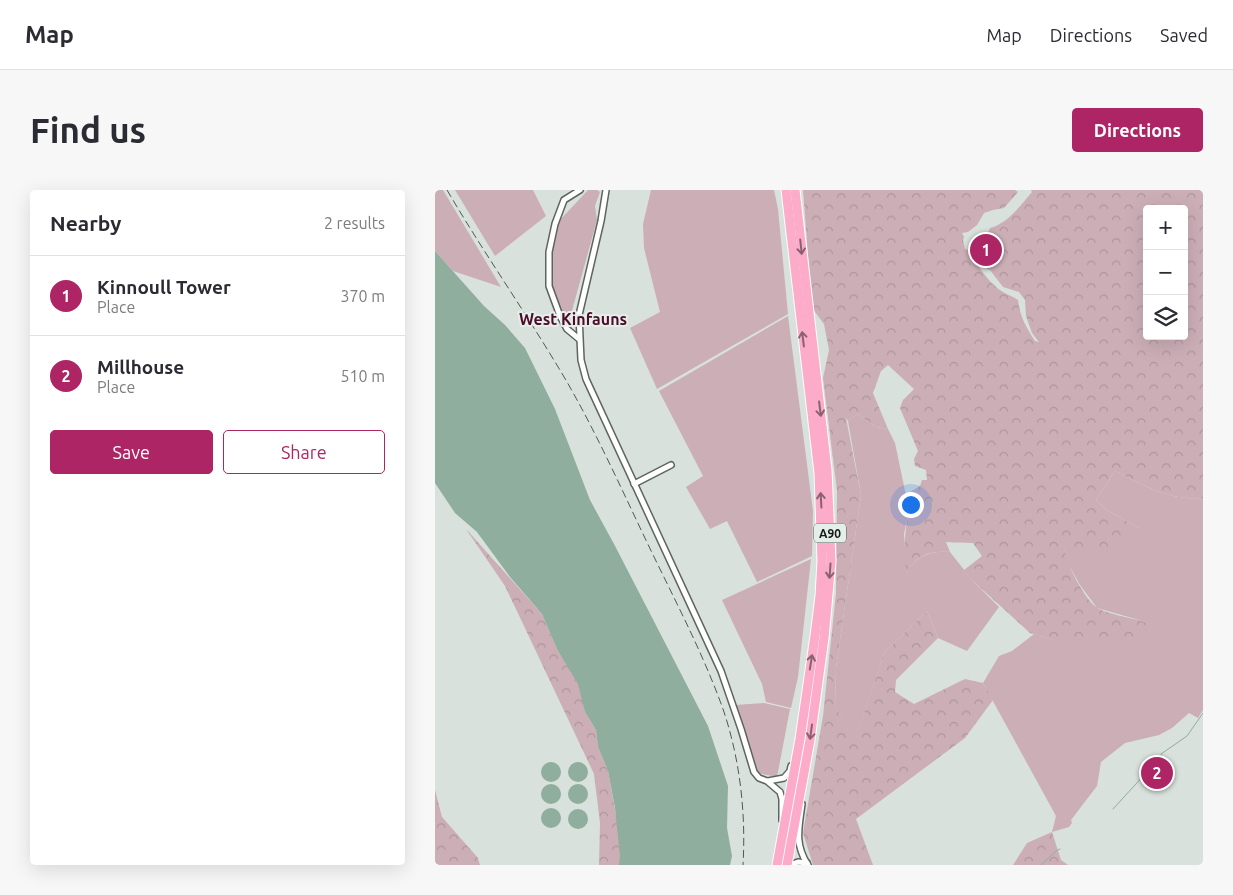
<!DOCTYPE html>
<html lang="en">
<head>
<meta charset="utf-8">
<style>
	:root { --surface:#fff; --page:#f7f7f7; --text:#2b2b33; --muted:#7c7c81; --line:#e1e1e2; --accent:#ae2565 }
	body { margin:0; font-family:Ubuntu,sans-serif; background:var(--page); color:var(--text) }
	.controls { position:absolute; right:15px; top:15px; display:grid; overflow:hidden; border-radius:5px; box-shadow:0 5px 20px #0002 }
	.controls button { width:45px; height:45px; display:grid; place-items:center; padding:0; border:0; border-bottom:1px solid var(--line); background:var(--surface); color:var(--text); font:25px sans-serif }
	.you { position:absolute; left:475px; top:314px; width:18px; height:18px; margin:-12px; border:4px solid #fff; border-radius:50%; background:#1a73e8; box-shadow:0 0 0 8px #1a73e833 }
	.badge { display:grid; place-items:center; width:32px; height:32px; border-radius:50%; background:var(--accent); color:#fff; font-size:16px; font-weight:700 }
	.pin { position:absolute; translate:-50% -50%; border:2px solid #fff; box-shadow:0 1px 5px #0006 }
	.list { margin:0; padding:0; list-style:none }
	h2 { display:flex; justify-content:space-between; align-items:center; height:65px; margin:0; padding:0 20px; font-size:21px }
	h2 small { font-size:16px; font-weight:400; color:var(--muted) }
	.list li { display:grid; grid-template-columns:32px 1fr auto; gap:15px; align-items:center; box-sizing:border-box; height:80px; padding:0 20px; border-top:1px solid var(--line) }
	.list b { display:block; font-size:19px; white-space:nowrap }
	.list p { margin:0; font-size:16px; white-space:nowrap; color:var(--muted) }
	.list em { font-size:16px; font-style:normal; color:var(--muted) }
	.actions { display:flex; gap:10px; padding:15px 20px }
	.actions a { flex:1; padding:11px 0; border:1px solid var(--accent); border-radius:5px; text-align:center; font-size:18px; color:var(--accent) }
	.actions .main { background:var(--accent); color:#fff }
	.icon { flex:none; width:28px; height:28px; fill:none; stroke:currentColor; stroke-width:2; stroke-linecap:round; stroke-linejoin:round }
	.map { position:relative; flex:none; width:768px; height:675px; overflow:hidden; border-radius:5px }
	header { display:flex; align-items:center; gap:30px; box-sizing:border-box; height:70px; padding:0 25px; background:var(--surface); border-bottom:1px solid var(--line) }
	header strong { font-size:24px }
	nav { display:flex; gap:28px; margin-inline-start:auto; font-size:18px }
	.intro { display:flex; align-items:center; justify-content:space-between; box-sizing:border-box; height:120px; padding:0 30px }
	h1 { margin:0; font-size:35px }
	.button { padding:12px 22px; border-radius:5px; background:var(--accent); color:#fff; font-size:18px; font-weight:700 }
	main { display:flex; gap:30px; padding:0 30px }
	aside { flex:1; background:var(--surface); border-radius:5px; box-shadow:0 5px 20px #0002 }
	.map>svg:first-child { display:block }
	.grass { fill:#ccaeb7 }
	.forest { fill:url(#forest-crowns); fill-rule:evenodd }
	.water { fill:#8fae9d }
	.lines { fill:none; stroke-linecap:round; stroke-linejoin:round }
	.stream { stroke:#8fae9d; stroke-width:1 }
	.minor-casing { stroke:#5d6561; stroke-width:8 }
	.trunk-casing { stroke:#fff; stroke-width:11 }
	.minor { stroke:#fff; stroke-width:5 }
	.trunk { stroke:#fcabc8; stroke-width:9 }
	.rail { stroke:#515754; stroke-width:1; stroke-dasharray:8 4; stroke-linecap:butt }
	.oneway { stroke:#896270 }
	.labels { text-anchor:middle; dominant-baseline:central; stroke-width:4; stroke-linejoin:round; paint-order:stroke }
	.shield { fill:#e5efe9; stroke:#545a57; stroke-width:1 }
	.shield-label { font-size:12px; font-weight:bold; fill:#161a18 }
	.quarter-label { font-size:16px; font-weight:bold; fill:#4d0b2a; stroke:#e5efe9 }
</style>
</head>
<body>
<header>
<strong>Map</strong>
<nav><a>Map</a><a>Directions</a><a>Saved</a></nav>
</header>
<div class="intro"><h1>Find us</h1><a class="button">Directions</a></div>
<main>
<aside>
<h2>Nearby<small>2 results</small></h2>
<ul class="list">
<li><span class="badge">1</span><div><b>Kinnoull Tower</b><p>Place</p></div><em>370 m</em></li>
<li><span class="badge">2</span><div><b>Millhouse</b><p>Place</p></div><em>510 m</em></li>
</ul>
<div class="actions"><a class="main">Save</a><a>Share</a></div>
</aside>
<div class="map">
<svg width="768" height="675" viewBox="0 0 768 675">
	<defs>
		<pattern id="forest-crowns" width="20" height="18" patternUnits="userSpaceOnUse" patternTransform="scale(1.25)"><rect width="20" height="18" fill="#ccaeb7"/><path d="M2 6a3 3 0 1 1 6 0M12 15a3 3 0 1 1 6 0" fill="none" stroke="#ae959d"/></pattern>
	</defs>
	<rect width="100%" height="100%" fill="#d8e1dc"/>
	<!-- grass -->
	<g class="grass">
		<path d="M 0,0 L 8,0 L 66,97 L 18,81 L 0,61 Z"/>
		<path d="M 20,0 L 98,0 L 111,26 L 60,66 Z"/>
		<path d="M 153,0 L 162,0 L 165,2 L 160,16 L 162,30 L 135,128 L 137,138 L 134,139 L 120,111 L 116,92 L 117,61 L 124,31 Z"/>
		<path d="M 216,0 L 339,0 L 343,19 L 353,124 L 222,199 L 195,138 L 225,122 L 209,58 L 208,34 Z"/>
		<path d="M 353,126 L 378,321 L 377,366 L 322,392 L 292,331 L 275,339 L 251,297 L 268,286 L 224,201 Z"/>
		<path d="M 423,224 L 441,237 L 453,239 L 460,253 L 474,320 L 469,344 L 472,383 C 480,365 497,361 515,362 L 538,391 L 564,417 L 532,461 L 503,448 L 492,421 L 449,463 L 420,552 L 400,516 L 401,478 L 426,305 L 413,231 Z"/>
		<path d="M 680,281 C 708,295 735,311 768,308 L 768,520 L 763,528 L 754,523 L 737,538 L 724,545 L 690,553 L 666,572 L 662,596 L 636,630 L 637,633 L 634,637 L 617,642 L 621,626 L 548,493 L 564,466 L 577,461 L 599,444 L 618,450 L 711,432 L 662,418 L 645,395 L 630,368 L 629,358 L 704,338 L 670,319 L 661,310 Z"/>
		<path d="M 376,369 L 363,487 L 356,518 L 331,512 L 327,494 L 287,410 Z"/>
		<path d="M 329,513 L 355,519 L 342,587 L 322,583 L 306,530 L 300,515 Z"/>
	</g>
	<!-- forest -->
	<g class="forest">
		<path d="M 368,0 L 580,0 L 583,2 L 569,18 L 558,20 L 549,23 L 542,35 L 533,42 L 527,43 L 529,47 L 528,50 L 530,59 L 539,61 C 538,73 555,93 565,100 C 570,104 577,106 583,110 C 585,127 591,137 600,151 L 604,152 L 597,143 L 591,126 L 590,110 L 584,102 L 568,97 L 555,80 L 552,79 L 551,69 L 557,64 C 557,56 556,54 550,49 L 555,38 C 573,33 585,16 597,2 L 596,0 L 768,0 L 768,308 C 735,311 708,295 680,281 L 661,310 L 670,319 L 704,338 L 688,353 L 675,357 L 629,358 C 631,373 649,408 661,417 C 667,423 701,429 711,432 L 713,440 L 708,450 L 618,450 L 595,443 L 538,391 L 529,380 L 547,366 L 538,353 L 511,352 L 515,362 C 496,361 480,364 472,384 C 466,354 473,331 475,302 L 485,296 L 487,290 L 492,290 L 491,280 L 480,276 L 479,269 L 483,261 L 465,218 L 468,210 L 479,199 L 453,175 L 446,181 L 438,203 L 453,239 L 441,237 L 423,224 L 413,231 L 411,228 L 426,305 L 401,478 L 400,516 L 420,551 L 449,463 L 492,421 L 503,448 L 461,490 L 460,502 L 479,514 L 530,489 L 548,493 L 558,510 L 530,548 L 421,629 L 438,675 L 378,675 L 368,643 L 388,526 L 401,403 L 402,301 L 388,188 L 394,160 L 389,134 L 377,118 ZM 712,19 L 749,19 L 749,146 L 712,146 Z"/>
		<path d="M 31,339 L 107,424 L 122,459 L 144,491 L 150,522 L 161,540 L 163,557 L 173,581 L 190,675 L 164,675 L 165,633 L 159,584 L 70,396 Z"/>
		<path d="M 0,600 L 7,627 L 43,668 L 45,675 L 0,675 Z"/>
		<path d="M 617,642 L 626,670 L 633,675 L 578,675 L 592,653 Z"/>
	</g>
	<!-- water -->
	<g class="water">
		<path d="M 0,61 L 49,116 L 70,135 L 90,158 L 120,219 L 155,310 L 179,354 L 273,536 L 293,596 L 292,638 L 297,666 L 295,675 L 184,675 L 185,666 L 180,618 L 173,581 L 163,557 L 161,540 L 150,522 L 143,494 L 122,459 L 107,424 L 75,387 L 42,342 L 20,323 L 0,293 Z"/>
		<circle cx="116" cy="582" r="10"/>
		<circle cx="143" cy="582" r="10"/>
		<circle cx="116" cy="604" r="10"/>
		<circle cx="143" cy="604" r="10"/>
		<circle cx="116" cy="628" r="10"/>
		<circle cx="143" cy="629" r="10"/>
	</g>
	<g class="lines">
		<!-- stream -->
		<g class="stream">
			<path d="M 678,619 L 711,583 L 713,577 L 727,569 L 726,564 L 752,546 L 768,523"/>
			<path d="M 606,675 L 621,661 L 625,659"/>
		</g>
		<defs>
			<g id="minor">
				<path d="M 171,0 L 166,31 L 144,125 L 146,170 L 151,189 L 286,481 L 306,539 L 319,582 L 324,588 L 332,591 L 345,602 L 347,609 L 347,630"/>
				<path d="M 144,149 L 132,139 L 125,126 L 114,96 L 114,62 L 120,34 L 129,10 L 145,0"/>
				<path d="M 199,294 L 236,275"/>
				<path d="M 333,591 L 349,588 L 355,581 L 356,576"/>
				<path d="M 367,614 C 364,637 359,654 373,675"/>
				<path d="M 355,675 L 363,672 L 372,673"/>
			</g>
			<g id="trunk">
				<path d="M 342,675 L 365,549 L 380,446 L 385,406 L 387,371 L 384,283 L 351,0"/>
				<path d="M 352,675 L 375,550 L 389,448 L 396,371 L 392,280 L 360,0"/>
			</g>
		</defs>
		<!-- minor casing -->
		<use href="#minor" class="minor-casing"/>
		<!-- trunk casing -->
		<use href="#trunk" class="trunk-casing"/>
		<!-- minor -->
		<use href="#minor" class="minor"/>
		<!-- trunk -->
		<use href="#trunk" class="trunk"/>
		<!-- rail -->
		<path class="rail" d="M 12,0 C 50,65 94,127 132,192 C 166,251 193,314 223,375 C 246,422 270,469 288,519 C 305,569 311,623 308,675"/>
	</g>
	<!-- one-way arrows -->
	<defs><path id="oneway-shaft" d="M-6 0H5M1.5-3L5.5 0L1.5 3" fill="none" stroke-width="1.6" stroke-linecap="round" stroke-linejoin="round" transform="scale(1.25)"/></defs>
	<g class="oneway">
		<use href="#oneway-shaft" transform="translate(366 57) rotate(84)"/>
		<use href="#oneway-shaft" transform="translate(368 149) rotate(-97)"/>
		<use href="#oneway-shaft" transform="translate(385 219) rotate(83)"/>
		<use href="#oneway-shaft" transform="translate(386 310) rotate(-93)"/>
		<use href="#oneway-shaft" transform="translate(395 381) rotate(94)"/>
		<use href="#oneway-shaft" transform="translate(376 472) rotate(-81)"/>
		<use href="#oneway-shaft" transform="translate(376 542) rotate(98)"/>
	</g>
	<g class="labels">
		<!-- shield labels -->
		<rect class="shield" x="379" y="333.5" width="32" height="19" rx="4"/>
		<g class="shield-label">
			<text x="395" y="343">A90</text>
		</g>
		<!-- quarter labels -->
		<g class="quarter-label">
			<text x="138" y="129">West Kinfauns</text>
		</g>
	</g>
</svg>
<div class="controls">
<button>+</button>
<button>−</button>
<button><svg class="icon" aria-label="layers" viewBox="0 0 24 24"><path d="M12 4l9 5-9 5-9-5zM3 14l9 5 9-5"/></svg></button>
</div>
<div class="you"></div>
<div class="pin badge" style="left:551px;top:60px">1</div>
<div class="pin badge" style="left:722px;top:583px">2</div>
</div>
</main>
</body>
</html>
